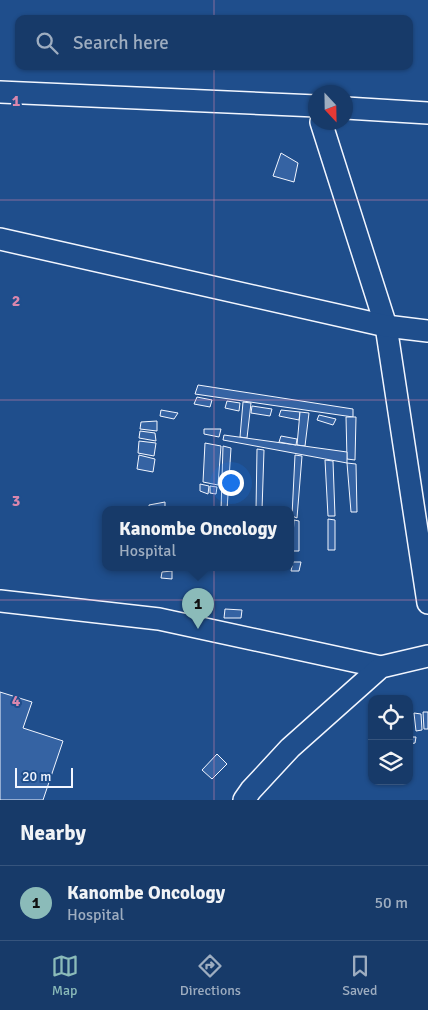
<!DOCTYPE html>
<html lang="en">
<head>
<meta charset="utf-8">
<style>
	:root { --surface:#173a69; --page:#244571; --text:#f1f3f6; --muted:#9eadc0; --line:#36547d; --accent:#8bbbb9 }
	body { margin:0; font-family:Signika,sans-serif; background:var(--page); color:var(--text) }
	.controls { position:absolute; right:15px; bottom:15px; display:grid; overflow:hidden; border-radius:10px; box-shadow:0 1px 4px #0004 }
	.controls button { width:45px; height:45px; display:grid; place-items:center; padding:0; border:0; border-bottom:1px solid var(--line); background:var(--surface); color:var(--text); font:25px sans-serif }
	.compass { position:absolute; left:308px; top:85px; width:45px; height:45px; border-radius:50%; background:var(--surface); box-shadow:0 1px 4px #0004; rotate:158deg }
	.scale { position:absolute; left:15px; bottom:12px; width:58px; box-sizing:border-box; padding-left:5px; border:2px solid #f2f6ff; border-top:0; font-size:14px; line-height:18px; white-space:nowrap; color:#f2f6ff; -webkit-text-stroke:4px #1f4e8c; paint-order:stroke }
	.you { position:absolute; left:230px; top:482px; width:18px; height:18px; margin:-12px; border:4px solid #fff; border-radius:50%; background:#1a73e8; box-shadow:0 0 0 8px #1a73e833 }
	.badge { display:grid; place-items:center; width:32px; height:32px; border-radius:50%; background:var(--accent); color:#111; font-size:16px; font-weight:700 }
	.pin { position:absolute; translate:-50% -41px; filter:drop-shadow(0 1px 2px #0008) }
	.pin::after { content:''; position:absolute; top:26px; width:18px; height:15px; background:inherit; clip-path:polygon(0 0,100% 0,50% 100%) }
	.popup { position:absolute; left:102px; top:506px; width:192px; height:65px; box-sizing:border-box; display:grid; place-content:center; border-radius:10px; background:var(--surface); filter:drop-shadow(0 1px 4px #0005); font-size:16px; white-space:nowrap; color:var(--muted) }
	.popup b { font-size:19px; color:var(--text) }
	.popup::after { content:''; position:absolute; left:50%; top:100%; margin-left:-10px; border:10px solid transparent; border-top-color:var(--surface) }
	.list { margin:0; padding:0; list-style:none }
	h2 { display:flex; justify-content:space-between; align-items:center; height:65px; margin:0; padding:0 20px; font-size:21px }
	h2 small { font-size:16px; font-weight:400; color:var(--muted) }
	.list li { display:grid; grid-template-columns:32px 1fr auto; gap:15px; align-items:center; box-sizing:border-box; height:75px; padding:0 20px; border-top:1px solid var(--line) }
	.list b { display:block; font-size:19px; white-space:nowrap }
	.list p { margin:0; font-size:16px; white-space:nowrap; color:var(--muted) }
	.list em { font-size:16px; font-style:normal; color:var(--muted) }
	.icon { flex:none; width:28px; height:28px; fill:none; stroke:currentColor; stroke-width:2; stroke-linecap:round; stroke-linejoin:round }
	.map { position:relative; flex:none; width:428px; height:800px; overflow:hidden }
	.search { position:absolute; background:var(--surface); box-shadow:0 1px 4px #0004; left:15px; right:15px; top:15px; height:55px; display:flex; align-items:center; gap:12px; box-sizing:border-box; padding:0 18px; border-radius:10px; color:var(--muted); font-size:19px }
	.sheet { height:140px; background:var(--surface) }
	nav { display:flex; justify-content:space-around; align-items:center; box-sizing:border-box; height:70px; border-top:1px solid var(--line); background:var(--surface); font-size:14px; color:var(--muted) }
	nav a { display:grid; justify-items:center; gap:2px }
	nav .on { color:var(--accent) }
	.map>svg:first-child { display:block }
	.building { fill:#3563a3; stroke:#f2f6ff }
	.lines { fill:none; stroke-linecap:round; stroke-linejoin:round }
	.minor-casing { stroke:#f2f6ff; stroke-width:24 }
	.minor { stroke:#1f4e8c; stroke-width:21 }
	.grid { fill:none; stroke:#da87ad; stroke-width:1; stroke-opacity:0.55 }
	.grid-label { font-size:16px; text-anchor:middle; font-weight:bold; fill:#da87ad; stroke:#1f4e8c; stroke-width:4; stroke-linejoin:round; paint-order:stroke }
</style>
</head>
<body>
<div class="map">
<svg width="428" height="800" viewBox="0 0 428 800">
	<rect width="100%" height="100%" fill="#1f4e8c"/>
	<!-- building -->
	<g class="building">
		<path d="M 281,153 L 298,163 L 294,182 L 273,176 Z"/>
		<path d="M 198,385 L 353,409 L 353,417 L 195,394 Z"/>
		<path d="M 197,397 L 212,400 L 210,407 L 194,404 Z"/>
		<path d="M 227,401 L 240,403 L 239,411 L 225,408 Z"/>
		<path d="M 243,402 L 251,403 L 247,438 L 240,437 Z"/>
		<path d="M 252,406 L 272,409 L 270,416 L 251,413 Z"/>
		<path d="M 161,410 L 178,413 L 174,419 L 160,416 Z"/>
		<path d="M 281,410 L 300,412 L 299,420 L 279,416 Z"/>
		<path d="M 300,412 L 309,413 L 305,446 L 297,445 Z"/>
		<path d="M 319,415 L 336,419 L 333,425 L 317,420 Z"/>
		<path d="M 346,417 L 356,417 L 355,460 L 347,459 Z"/>
		<path d="M 157,421 L 157,431 L 140,429 L 141,422 Z"/>
		<path d="M 204,429 L 221,429 L 219,437 L 204,434 Z"/>
		<path d="M 140,431 L 155,433 L 156,441 L 139,438 Z"/>
		<path d="M 224,435 L 347,452 L 347,463 L 223,440 Z"/>
		<path d="M 281,436 L 297,439 L 296,445 L 279,442 Z"/>
		<path d="M 139,441 L 156,443 L 154,456 L 138,453 Z"/>
		<path d="M 205,443 L 221,446 L 218,485 L 203,482 Z"/>
		<path d="M 223,446 L 231,448 L 227,510 L 221,510 Z"/>
		<path d="M 257,449 L 264,450 L 262,510 L 256,510 Z"/>
		<path d="M 139,455 L 155,459 L 153,472 L 137,469 Z"/>
		<path d="M 295,455 L 302,456 L 297,518 L 292,516 Z"/>
		<path d="M 325,460 L 333,461 L 335,516 L 328,516 Z"/>
		<path d="M 347,463 L 356,464 L 357,512 L 351,512 Z"/>
		<path d="M 200,484 L 209,486 L 208,494 L 200,491 Z"/>
		<path d="M 210,486 L 217,487 L 216,494 L 210,493 Z"/>
		<path d="M 165,502 L 165,509 L 149,509 L 149,505 Z"/>
		<path d="M 328,519 L 335,520 L 335,550 L 328,550 Z"/>
		<path d="M 294,520 L 299,521 L 299,551 L 292,551 Z"/>
		<path d="M 293,562 L 301,562 L 299,571 L 291,571 Z"/>
		<path d="M 172,571 L 172,579 L 161,578 L 162,572 Z"/>
		<path d="M 225,609 L 242,610 L 241,618 L 224,618 Z"/>
		<path d="M 0,692 L 32,702 L 23,728 L 63,741 L 43,800 L 0,800 Z"/>
		<path d="M 423,712 L 428,712 L 428,729 L 424,729 Z"/>
		<path d="M 414,713 L 421,714 L 422,730 L 416,731 Z"/>
		<path d="M 409,737 L 416,737 L 415,743 L 409,744 Z"/>
		<path d="M 217,754 L 227,764 L 212,779 L 202,770 Z"/>
	</g>
	<g class="lines">
		<defs>
			<g id="minor">
				<path d="M 0,92 L 316,106"/>
				<path d="M 346,108 L 428,113"/>
				<path d="M 321,122 L 386,326 L 428,603"/>
				<path d="M 0,239 L 386,326 L 428,331"/>
				<path d="M 0,601 L 159,619 L 381,667"/>
				<path d="M 244,800 L 251,790 L 290,748 L 381,667 L 428,656"/>
			</g>
		</defs>
		<!-- minor casing -->
		<use href="#minor" class="minor-casing"/>
		<!-- minor -->
		<use href="#minor" class="minor"/>
	</g>
	<!-- grid -->
	<path class="grid" d="M 214,0 L 214,19M 214,66 L 214,800M 0,200 L 428,200M 0,400 L 428,400M 0,600 L 428,600"/>
	<g class="grid-label">
		<text x="16" y="106">1</text>
		<text x="16" y="306">2</text>
		<text x="16" y="506">3</text>
		<text x="16" y="706">4</text>
	</g>
</svg>
<div class="controls">
<button><svg class="icon" aria-label="locate" viewBox="0 0 24 24"><circle cx="12" cy="12" r="6"/><path d="M12 2v4M12 18v4M2 12h4M18 12h4"/></svg></button>
<button><svg class="icon" aria-label="layers" viewBox="0 0 24 24"><path d="M12 4l9 5-9 5-9-5zM3 14l9 5 9-5"/></svg></button>
</div>
<svg class="compass" viewBox="-18 -18 36 36"><path d="M0-13l5 13h-10z" fill="#e53935"/><path d="M0 13l5-13h-10z" fill="#9eadc0"/></svg>
<div class="scale">20 m</div>
<div class="you"></div>
<div class="pin badge" style="left:198px;top:629px">1</div>
<div class="popup"><b>Kanombe Oncology</b>Hospital</div>
<div class="search"><svg class="icon" aria-label="search" viewBox="0 0 24 24"><circle cx="10" cy="10" r="6"/><path d="M15 15l6 6"/></svg>Search here</div>
</div>
<section class="sheet">
<h2>Nearby<small></small></h2>
<ul class="list">
<li><span class="badge">1</span><div><b>Kanombe Oncology</b><p>Hospital</p></div><em>50 m</em></li>
</ul>
</section>
<nav>
<a class="on"><svg class="icon" aria-label="map" viewBox="0 0 24 24"><path d="M3 6l6-2 6 2 6-2v14l-6 2-6-2-6 2zM9 4v14M15 6v14"/></svg>Map</a>
<a><svg class="icon" aria-label="directions" viewBox="0 0 24 24"><path d="M12 3l9 9-9 9-9-9zM9 14v-3h6M13 9l2 2-2 2"/></svg>Directions</a>
<a><svg class="icon" aria-label="saved" viewBox="0 0 24 24"><path d="M7 4h10v16l-5-4-5 4z"/></svg>Saved</a>
</nav>
</body>
</html>
